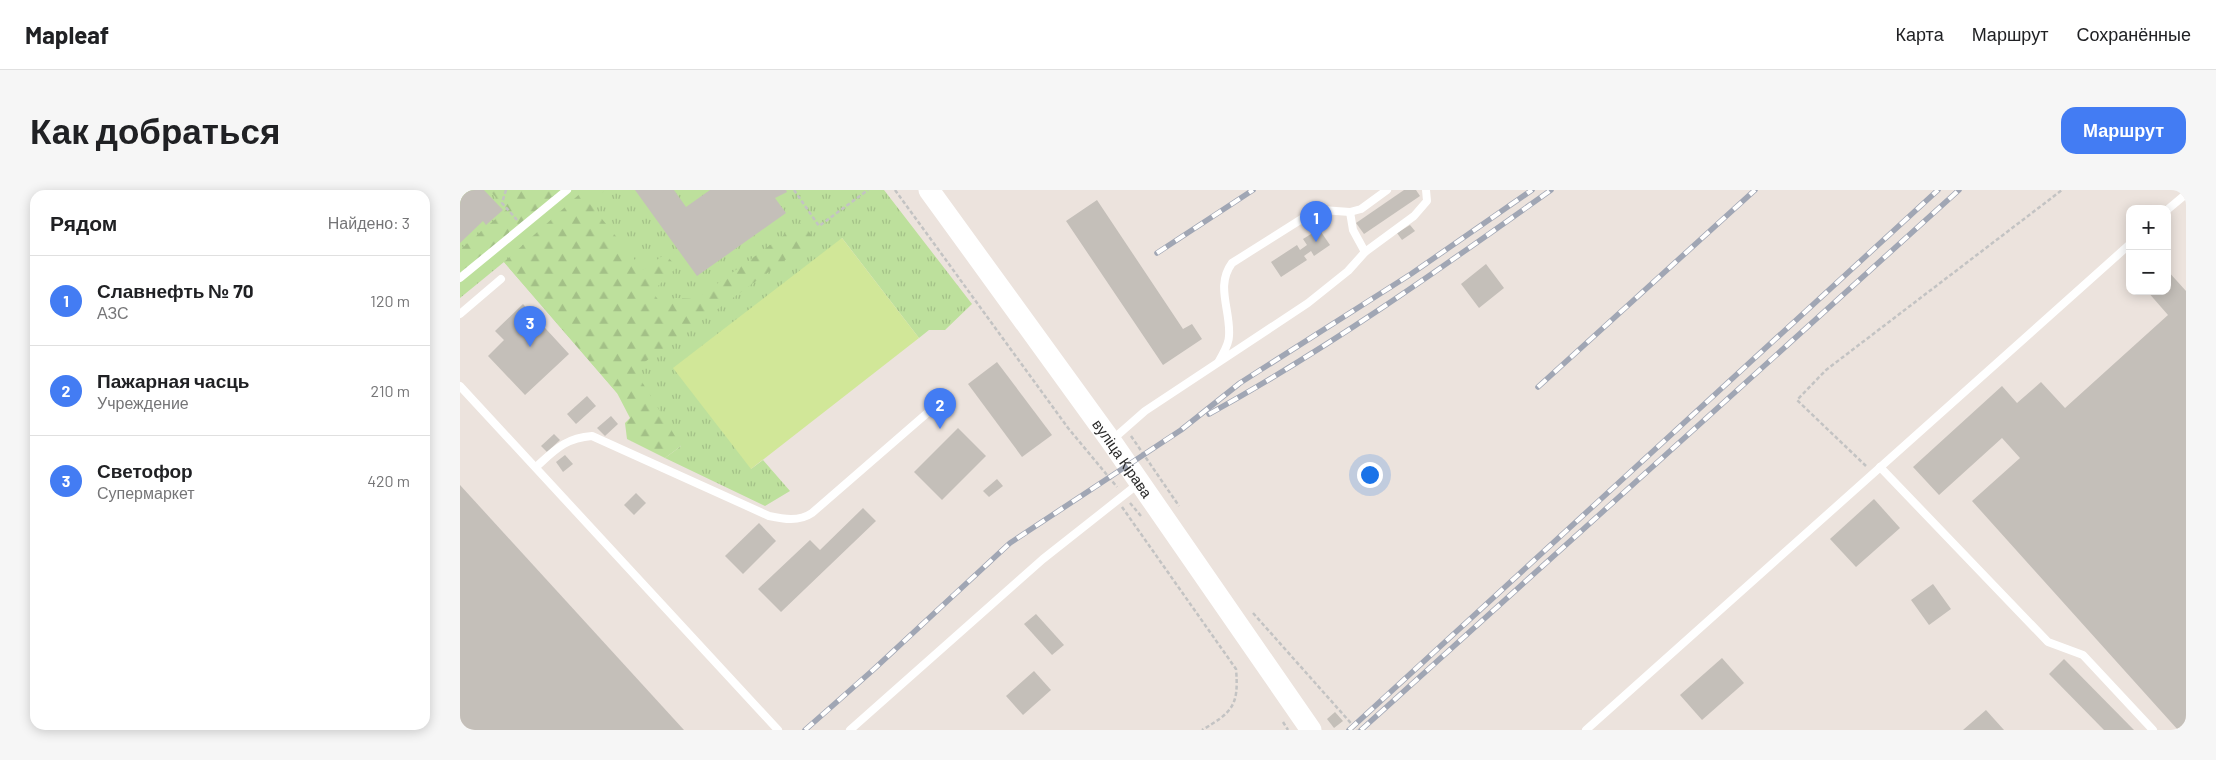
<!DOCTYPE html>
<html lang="ru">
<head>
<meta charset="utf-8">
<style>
	:root { --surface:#fff; --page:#f6f6f6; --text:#202124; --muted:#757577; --line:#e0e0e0; --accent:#437cf3 }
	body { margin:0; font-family:Barlow,sans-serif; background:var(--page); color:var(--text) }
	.controls { position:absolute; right:15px; top:15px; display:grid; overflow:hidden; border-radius:10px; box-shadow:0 2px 12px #0003 }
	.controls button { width:45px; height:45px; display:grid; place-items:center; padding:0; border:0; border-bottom:1px solid var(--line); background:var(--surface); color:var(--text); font:25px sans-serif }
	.you { position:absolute; left:909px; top:284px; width:18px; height:18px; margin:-12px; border:4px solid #fff; border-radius:50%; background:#1a73e8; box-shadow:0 0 0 8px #1a73e833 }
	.badge { display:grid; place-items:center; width:32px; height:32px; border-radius:50%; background:var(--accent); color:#fff; font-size:16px; font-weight:700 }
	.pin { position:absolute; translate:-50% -41px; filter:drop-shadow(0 1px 2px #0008) }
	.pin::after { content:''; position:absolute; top:26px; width:18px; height:15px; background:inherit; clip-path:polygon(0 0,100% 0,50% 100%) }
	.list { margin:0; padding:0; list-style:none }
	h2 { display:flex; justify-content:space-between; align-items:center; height:65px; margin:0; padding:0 20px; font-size:21px }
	h2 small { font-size:16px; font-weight:400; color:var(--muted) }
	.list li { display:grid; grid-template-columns:32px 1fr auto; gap:15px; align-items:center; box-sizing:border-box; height:90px; padding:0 20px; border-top:1px solid var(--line) }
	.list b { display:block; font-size:19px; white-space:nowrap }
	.list p { margin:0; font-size:16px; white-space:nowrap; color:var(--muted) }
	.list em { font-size:16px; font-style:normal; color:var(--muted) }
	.map { position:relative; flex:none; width:1726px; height:540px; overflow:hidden; border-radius:15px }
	header { display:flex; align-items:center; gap:30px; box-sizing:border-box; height:70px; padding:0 25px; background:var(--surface); border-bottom:1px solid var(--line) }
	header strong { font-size:24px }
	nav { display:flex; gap:28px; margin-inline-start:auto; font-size:18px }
	.intro { display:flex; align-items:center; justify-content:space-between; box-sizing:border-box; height:120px; padding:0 30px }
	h1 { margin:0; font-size:35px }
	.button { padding:12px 22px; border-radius:15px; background:var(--accent); color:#fff; font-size:18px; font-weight:700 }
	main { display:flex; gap:30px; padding:0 30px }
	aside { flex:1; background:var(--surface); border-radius:15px; box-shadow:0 2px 12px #0003 }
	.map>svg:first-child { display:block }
	.grass { fill:url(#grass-tufts) }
	.forest { fill:url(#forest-firs) }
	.pitch { fill:#d1e798 }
	.building { fill:#c4bfb9 }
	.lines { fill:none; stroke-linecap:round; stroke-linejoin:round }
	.path { stroke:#c3c3c3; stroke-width:2.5; stroke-dasharray:4 2.5; stroke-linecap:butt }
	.lane { stroke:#fff; stroke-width:8 }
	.secondary { stroke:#fff; stroke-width:21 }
	.rail-casing { stroke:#a0a6b4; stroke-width:5.5 }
	.rail { stroke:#fff; stroke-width:4; stroke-dasharray:11; stroke-linecap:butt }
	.labels { text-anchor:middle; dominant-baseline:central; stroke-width:4; stroke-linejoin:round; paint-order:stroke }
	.street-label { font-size:15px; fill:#2a2a2a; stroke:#fff }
</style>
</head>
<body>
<header>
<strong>Mapleaf</strong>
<nav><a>Карта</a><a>Маршрут</a><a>Сохранённые</a></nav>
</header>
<div class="intro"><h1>Как добраться</h1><a class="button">Маршрут</a></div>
<main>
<aside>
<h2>Рядом<small>Найдено: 3</small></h2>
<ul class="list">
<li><span class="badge">1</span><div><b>Славнефть № 70</b><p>АЗС</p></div><em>120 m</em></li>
<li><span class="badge">2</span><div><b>Пажарная часць</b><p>Учреждение</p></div><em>210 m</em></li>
<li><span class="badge">3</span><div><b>Светофор</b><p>Супермаркет</p></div><em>420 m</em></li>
</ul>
</aside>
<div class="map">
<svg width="1726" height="540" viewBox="0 0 1726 540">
	<defs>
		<pattern id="grass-tufts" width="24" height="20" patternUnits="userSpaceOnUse" patternTransform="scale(1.25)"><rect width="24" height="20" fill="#bde09c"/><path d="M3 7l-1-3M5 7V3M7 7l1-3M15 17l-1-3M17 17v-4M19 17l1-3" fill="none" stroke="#a3c087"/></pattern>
		<pattern id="forest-firs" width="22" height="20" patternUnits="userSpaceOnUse" patternTransform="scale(1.25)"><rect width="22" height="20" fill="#bde09c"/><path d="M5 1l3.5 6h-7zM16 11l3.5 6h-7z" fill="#a3c087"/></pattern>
	</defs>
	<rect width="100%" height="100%" fill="#ece3dd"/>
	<!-- grass -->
	<path class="grass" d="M 0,0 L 424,0 L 512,114 L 485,140 L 469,140 L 459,148 L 382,48 L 291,279 L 303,270 L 330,301 L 305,316 L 205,268 L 221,256 L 157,203 L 44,72 L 0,108 Z"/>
	<!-- forest -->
	<g class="forest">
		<path d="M 29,0 L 100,0 L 0,84 L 0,60 L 47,19 Z"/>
		<path d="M 124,0 L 145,0 L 130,14 L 183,80 L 205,64 L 217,77 L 192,102 L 201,113 L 215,108 L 236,109 L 342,32 L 354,49 L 182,174 L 179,187 L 221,256 L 205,268 L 167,249 L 165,233 L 170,228 L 157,203 L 44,72 Z"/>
	</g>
	<!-- pitch -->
	<path class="pitch" d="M 382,48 L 459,148 L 291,279 L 213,178 Z"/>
	<!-- building -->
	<g class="building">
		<path d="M 0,0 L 24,0 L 43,20 L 26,35 L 23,31 L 0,53 Z"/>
		<path d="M 175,0 L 214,0 L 226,17 L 250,0 L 326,0 L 327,2 L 315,8 L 326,23 L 237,86 Z"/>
		<path d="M 944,0 L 956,0 L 960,6 L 904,44 L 896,33 Z"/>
		<path d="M 637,10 L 723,139 L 732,134 L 742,149 L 703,175 L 606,31 Z"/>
		<path d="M 950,35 L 955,41 L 942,50 L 937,43 Z"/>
		<path d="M 859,39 L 870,55 L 854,66 L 851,61 L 844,66 L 847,70 L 821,87 L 811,72 L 837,55 L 840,60 L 847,55 L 843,49 Z"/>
		<path d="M 1026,74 L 1044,98 L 1019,118 L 1001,94 Z"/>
		<path d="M 1707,80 L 1726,101 L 1726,540 L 1718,540 L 1512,311 L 1560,268 L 1542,248 L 1479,305 L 1453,277 L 1542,196 L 1557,213 L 1581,192 L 1605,218 L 1708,125 L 1687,101 L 1707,101 Z"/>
		<path d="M 63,114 L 109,164 L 65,205 L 28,166 L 44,150 L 35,141 Z"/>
		<path d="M 537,172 L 592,245 L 562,267 L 508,194 Z"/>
		<path d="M 127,206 L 136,216 L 116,234 L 107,224 Z"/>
		<path d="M 151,226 L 158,234 L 145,246 L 137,238 Z"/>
		<path d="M 498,238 L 526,266 L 482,310 L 454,282 Z"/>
		<path d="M 94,244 L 100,250 L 87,262 L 81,256 Z"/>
		<path d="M 105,265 L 113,274 L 103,282 L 96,272 Z"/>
		<path d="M 537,289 L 543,296 L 529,307 L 523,301 Z"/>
		<path d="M 0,295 L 224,540 L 0,540 Z"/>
		<path d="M 176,303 L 186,313 L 174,325 L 164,315 Z"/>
		<path d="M 1414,309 L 1440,338 L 1396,377 L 1370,349 Z"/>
		<path d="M 403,318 L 416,331 L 321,422 L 298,399 L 350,350 L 360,360 Z"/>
		<path d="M 299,333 L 316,351 L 283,384 L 265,366 Z"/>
		<path d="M 1473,394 L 1491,419 L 1469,435 L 1451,410 Z"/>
		<path d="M 576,424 L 604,455 L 592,465 L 564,434 Z"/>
		<path d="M 1262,468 L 1284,493 L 1242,530 L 1220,505 Z"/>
		<path d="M 1604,469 L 1674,540 L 1644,540 L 1589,484 Z"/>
		<path d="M 574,481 L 591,500 L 563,525 L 546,506 Z"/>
		<path d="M 1526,520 L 1544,540 L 1503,540 Z"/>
		<path d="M 875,522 L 883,531 L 874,538 L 867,529 Z"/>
	</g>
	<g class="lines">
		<!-- path -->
		<g class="path">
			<path d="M 46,0 L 42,13 L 57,30"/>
			<path d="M 334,0 L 359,36 L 408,0"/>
			<path d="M 435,0 L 608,238 L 657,297"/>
			<path d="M 671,246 L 719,316"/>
			<path d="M 1406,276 L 1337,210 L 1366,180 L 1602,0"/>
			<path d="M 670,313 L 681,326"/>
			<path d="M 662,317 L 776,479 C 779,515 773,522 742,540"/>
			<path d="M 793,423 L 897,540"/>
			<path d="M 823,532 L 828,540"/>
		</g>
		<!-- lane -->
		<g class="lane">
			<path d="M 1707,20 L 1726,4"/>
			<path d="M 890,22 L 893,40 L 905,62"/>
			<path d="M 0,88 L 107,0"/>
			<path d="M 0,124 L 41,89"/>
			<path d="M 759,171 C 763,163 769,155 769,146 C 771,120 755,96 772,73 L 848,25 L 862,20 L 890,22 L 901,19 L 927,0"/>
			<path d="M 0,196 L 318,540"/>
			<path d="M 652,250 L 685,221 L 848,113 L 888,81 L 905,62 L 954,26 L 967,11 L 966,0"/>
			<path d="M 76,277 C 95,260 105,248 132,246 L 309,326 C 323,329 339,332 352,323 L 473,218"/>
			<path d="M 1420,277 L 1588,452 L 1623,465 L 1693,540"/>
			<path d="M 390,540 L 583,369 L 678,294"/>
			<path d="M 1126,540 L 1670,54"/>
		</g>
		<!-- secondary -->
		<path class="secondary" id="s1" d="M 469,0 L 651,251 L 851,540"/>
		<defs>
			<g id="rail">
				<path d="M 697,63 L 793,0"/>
				<path d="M 1078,197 L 1295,0"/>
				<path d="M 749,224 C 869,158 980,79 1091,0"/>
				<path d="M 345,540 L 413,480 L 550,353 L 721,240 L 780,193 L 951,84 L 1072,0"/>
				<path d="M 889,540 L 1478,0"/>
				<path d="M 901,540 L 1499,0"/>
			</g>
		</defs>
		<!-- rail casing -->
		<use href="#rail" class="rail-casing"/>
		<!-- rail -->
		<use href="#rail" class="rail"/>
	</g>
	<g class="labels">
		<!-- street labels -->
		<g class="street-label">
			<text stroke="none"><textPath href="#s1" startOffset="331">вуліца Кірава</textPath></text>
		</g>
	</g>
</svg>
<div class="controls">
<button>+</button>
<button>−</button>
</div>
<div class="you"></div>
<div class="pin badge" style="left:856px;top:52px">1</div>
<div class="pin badge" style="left:480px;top:239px">2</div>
<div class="pin badge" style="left:70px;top:157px">3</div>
</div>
</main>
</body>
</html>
